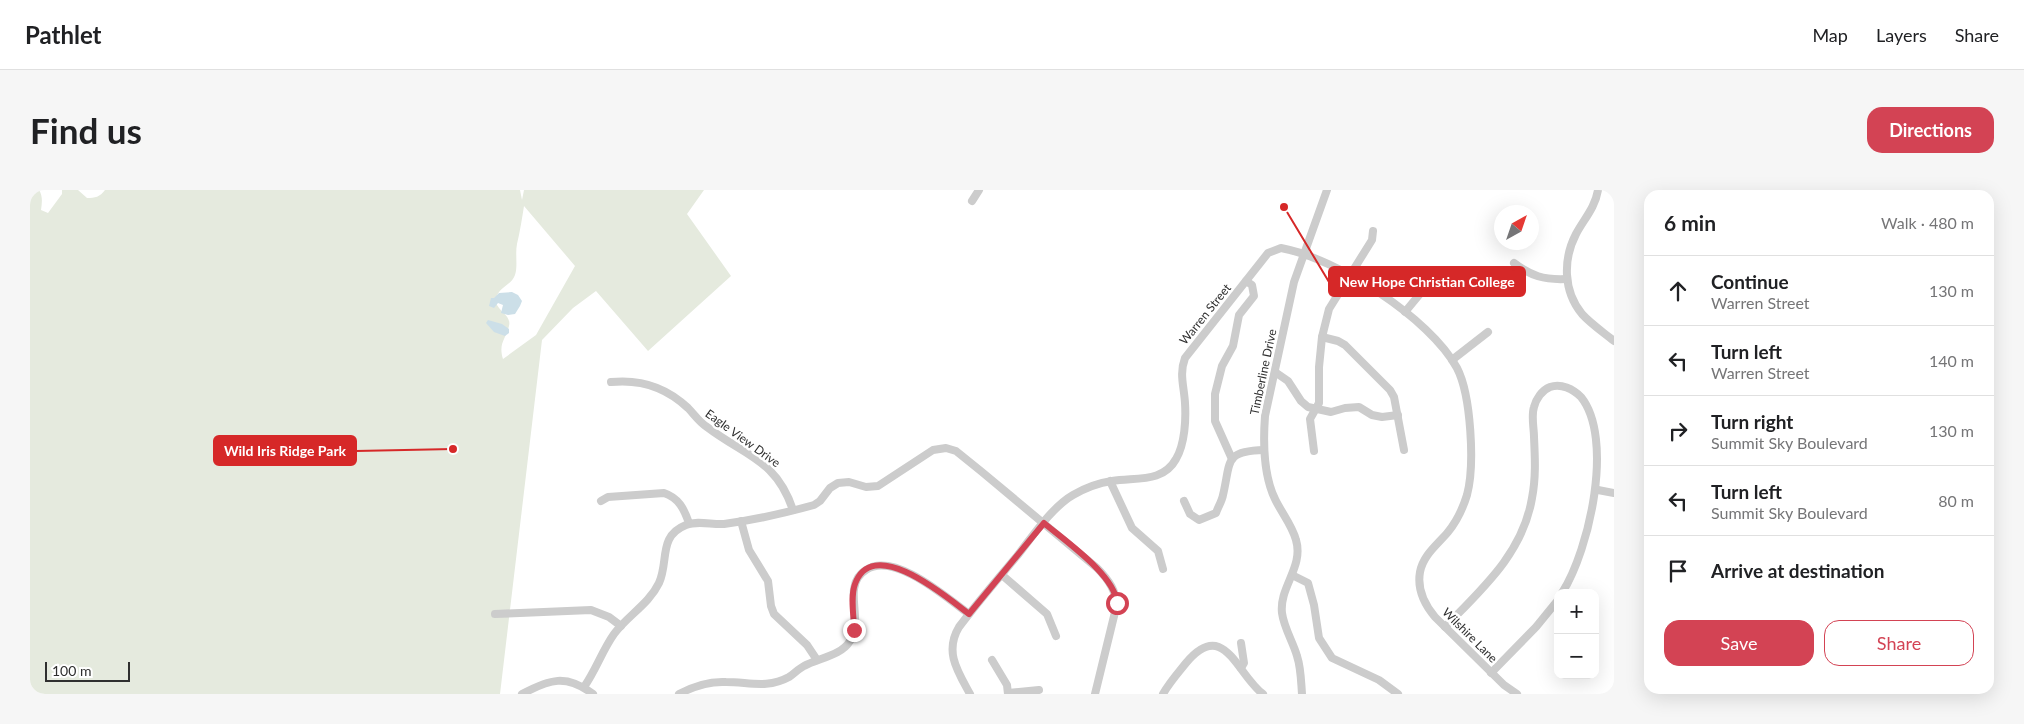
<!DOCTYPE html>
<html lang="en">
<head>
<meta charset="utf-8">
<style>
	:root { --surface:#fff; --page:#f6f6f6; --text:#202124; --muted:#757577; --line:#e0e0e0; --accent:#d34354 }
	body { margin:0; font-family:Lato,sans-serif; background:var(--page); color:var(--text) }
	.controls { position:absolute; right:15px; bottom:15px; display:grid; overflow:hidden; border-radius:10px; box-shadow:0 5px 20px #0002 }
	.controls button { width:45px; height:45px; display:grid; place-items:center; padding:0; border:0; border-bottom:1px solid var(--line); background:var(--surface); color:var(--text); font:25px sans-serif }
	.compass { position:absolute; left:1464px; top:15px; width:45px; height:45px; border-radius:50%; background:var(--surface); box-shadow:0 5px 20px #0002; rotate:40deg }
	.scale { position:absolute; left:15px; bottom:12px; width:85px; box-sizing:border-box; padding-left:5px; border:2px solid #2f2f2f; border-top:0; font-size:14px; line-height:18px; white-space:nowrap; color:#2f2f2f; -webkit-text-stroke:4px #fff; paint-order:stroke }
	.stop { position:absolute; width:15px; height:15px; margin:-11px; border:4px solid #d34354; border-radius:50%; background:#fff }
	.stop.end { background:#d34354; border-color:#fff; box-shadow:0 1px 5px #0008 }
	.list { margin:0; padding:0; list-style:none }
	h2 { display:flex; justify-content:space-between; align-items:center; height:65px; margin:0; padding:0 20px; font-size:21px }
	h2 small { font-size:16px; font-weight:400; color:var(--muted) }
	.list li { display:grid; grid-template-columns:32px 1fr auto; gap:15px; align-items:center; box-sizing:border-box; height:70px; padding:0 20px; border-top:1px solid var(--line) }
	.list b { display:block; font-size:19px; white-space:nowrap }
	.list p { margin:0; font-size:16px; white-space:nowrap; color:var(--muted) }
	.list em { font-size:16px; font-style:normal; color:var(--muted) }
	.actions { display:flex; gap:10px; padding:15px 20px }
	.actions a { flex:1; padding:11px 0; border:1px solid var(--accent); border-radius:15px; text-align:center; font-size:18px; color:var(--accent) }
	.actions .main { background:var(--accent); color:#fff }
	.icon { flex:none; width:28px; height:28px; fill:none; stroke:currentColor; stroke-width:2; stroke-linecap:round; stroke-linejoin:round }
	.map { position:relative; flex:none; width:1584px; height:504px; overflow:hidden; border-radius:15px }
	header { display:flex; align-items:center; gap:30px; box-sizing:border-box; height:70px; padding:0 25px; background:var(--surface); border-bottom:1px solid var(--line) }
	header strong { font-size:24px }
	nav { display:flex; gap:28px; margin-inline-start:auto; font-size:18px }
	.intro { display:flex; align-items:center; justify-content:space-between; box-sizing:border-box; height:120px; padding:0 30px }
	h1 { margin:0; font-size:35px }
	.button { padding:12px 22px; border-radius:15px; background:var(--accent); color:#fff; font-size:18px; font-weight:700 }
	main { display:flex; gap:30px; padding:0 30px }
	aside { flex:1; background:var(--surface); border-radius:15px; box-shadow:0 5px 20px #0002 }
	.map>svg:first-child { display:block }
	.green { fill:#e5eade; fill-rule:evenodd }
	.water { fill:#ccdfe8 }
	.lines { fill:none; stroke-linecap:round; stroke-linejoin:round }
	.minor { stroke:#ccc; stroke-width:8 }
	.route { stroke:#d34354; stroke-width:6 }
	.labels { text-anchor:middle; dominant-baseline:central; stroke-width:5; stroke-linejoin:round; paint-order:stroke }
	.street-label { font-size:12px; fill:#2f2f2f; stroke:#fff }
	.leader { fill:none; stroke:#d62828; stroke-width:2 }
	.callout-dot { fill:#d62828; stroke:#fff; stroke-width:2 }
	.callout { fill:#d62828; stroke:#d62828; stroke-width:2 }
	.callout-label { font-size:14px; text-anchor:middle; font-weight:bold; fill:#fff }
</style>
</head>
<body>
<header>
<strong>Pathlet</strong>
<nav><a>Map</a><a>Layers</a><a>Share</a></nav>
</header>
<div class="intro"><h1>Find us</h1><a class="button">Directions</a></div>
<main>
<div class="map">
<svg width="1584" height="504" viewBox="0 0 1584 504">
	<rect width="100%" height="100%" fill="#fff"/>
	<!-- green -->
	<path class="green" d="M 0,0 L 9,0 C 13,6 12,13 11,20 L 18,23 L 32,4 L 32,0 L 48,0 L 57,8 C 65,8 70,7 75,0 L 490,0 L 492,10 L 494,0 L 674,0 L 657,24 L 701,86 L 618,161 L 566,101 L 543,118 L 512,150 L 470,504 L 0,504 ZM 494,16 L 545,76 L 506,145 L 473,169 C 468,153 476,149 479,136 C 482,124 465,121 466,109 C 468,97 481,96 485,85 C 488,76 485,64 487,54 C 490,41 492,29 494,16 Z"/>
	<!-- water -->
	<g class="water">
		<path d="M 482,102 L 488,105 L 492,111 L 490,116 L 485,124 L 478,125 L 471,123 L 473,115 L 468,113 L 464,118 L 459,116 L 461,108 L 464,108 L 469,103 Z"/>
		<path d="M 458,130 L 472,134 L 479,139 L 479,143 L 475,146 L 464,142 L 456,133 Z"/>
	</g>
	<g class="lines">
		<!-- minor -->
		<g class="minor">
			<path d="M 1568,0 C 1565,18 1554,29 1546,44 C 1533,69 1533,101 1552,124 C 1561,134 1573,142 1584,151"/>
			<path d="M 942,11 L 949,0"/>
			<path d="M 1484,73 C 1501,86 1514,90 1536,89"/>
			<path d="M 1375,122 L 1399,93"/>
			<path d="M 1292,147 L 1308,151 L 1315,155 L 1360,200 L 1364,207 L 1374,260"/>
			<path d="M 1422,170 L 1458,142"/>
			<path d="M 1245,182 L 1258,191 L 1271,211 L 1278,217 L 1301,222 L 1315,218 L 1329,217 L 1342,225 L 1352,227 L 1368,225"/>
			<path d="M 581,192 C 610,189 636,197 658,218 C 664,224 669,232 677,237 C 715,266 746,269 763,320"/>
			<path d="M 1284,261 L 1280,229 L 1289,213 L 1289,177 L 1292,147 L 1299,119 L 1342,50 L 1343,41"/>
			<path d="M 1202,269 L 1185,231 L 1185,204 L 1192,176 L 1203,156 L 1209,125 L 1224,106 L 1222,95 L 1216,91"/>
			<path d="M 1080,291 L 1102,338 L 1128,361 L 1133,379"/>
			<path d="M 1568,300 L 1584,303"/>
			<path d="M 571,311 L 578,307 L 634,303 C 649,308 654,319 659,333"/>
			<path d="M 1154,311 L 1160,324 L 1169,330 L 1186,323 C 1188,317 1192,311 1193,305 C 1201,271 1194,261 1234,260"/>
			<path d="M 711,331 L 719,360 L 738,391 L 741,416 L 744,424 L 777,455 L 787,470"/>
			<path d="M 972,385 L 1017,424 L 1026,446"/>
			<path d="M 1262,385 L 1278,393 L 1284,415 L 1289,448 L 1302,468 L 1349,490 L 1368,504"/>
			<path d="M 465,424 L 561,420 L 579,427 L 591,436"/>
			<path d="M 1415,437 C 1452,399 1493,363 1502,308 C 1506,288 1505,268 1504,247 C 1504,238 1501,226 1504,217 C 1506,209 1512,200 1520,197 C 1531,193 1543,199 1551,207 C 1584,248 1560,359 1532,403"/>
			<path d="M 962,470 L 977,495 L 978,504"/>
			<path d="M 1211,478 L 1214,473 L 1211,453"/>
			<path d="M 1461,483 L 1506,437 L 1528,410"/>
			<path d="M 554,497 C 566,480 572,461 584,444 C 597,426 619,414 629,393 C 639,371 628,346 656,335 C 668,330 682,335 694,334 C 724,330 755,323 784,315 L 790,311 L 800,298 L 808,293 L 819,292 L 836,297 L 848,296 L 903,260 L 916,258 L 926,261 L 952,282 L 1067,378 C 1078,389 1088,402 1086,418 L 1065,504"/>
			<path d="M 978,503 L 1009,500"/>
			<path d="M 492,504 C 520,489 536,484 563,504"/>
			<path d="M 649,504 C 664,496 678,491 696,492 C 719,492 737,499 759,487 C 764,484 768,479 774,476 C 788,468 811,466 820,451 C 830,437 822,415 824,399 C 825,391 829,384 836,380 C 864,361 917,408 939,424"/>
			<path d="M 940,504 C 928,482 914,462 929,437 C 947,413 967,390 987,366 C 1002,347 1022,317 1043,305 C 1055,298 1068,293 1082,291 C 1106,287 1133,293 1146,269 C 1155,254 1156,229 1155,213 C 1154,196 1149,184 1155,168 L 1238,63 L 1251,58 C 1306,68 1400,128 1427,178 C 1441,205 1445,275 1437,305 C 1433,318 1427,331 1418,342 C 1408,354 1393,365 1390,382 C 1387,399 1394,414 1405,427 L 1474,495 L 1487,504"/>
			<path d="M 1133,504 C 1139,493 1148,483 1156,473 C 1194,427 1207,485 1233,504"/>
			<path d="M 1272,504 C 1271,491 1271,478 1267,466 C 1263,452 1254,438 1252,423 C 1249,397 1274,377 1266,350 C 1262,335 1251,322 1245,309 C 1233,284 1233,253 1235,226 L 1264,92 L 1297,0"/>
		</g>
	</g>
	<g class="lines">
		<!-- route -->
		<path class="route" d="M 824,440 C 824,426 820,407 825,394 C 843,344 918,408 939,424 L 1014,333 C 1035,351 1085,385 1087,413"/>
	</g>
	<g class="labels">
		<!-- street labels -->
		<g class="street-label">
			<text transform="translate(1175 124) rotate(-51)">Warren Street</text>
			<text transform="translate(1233 182) rotate(-78)">Timberline Drive</text>
			<text transform="translate(713 248) rotate(36)">Eagle View Drive</text>
			<text transform="translate(1440 445) rotate(45)">Wilshire Lane</text>
		</g>
	</g>
	<!-- callouts -->
	<path class="leader" d="M1254 17L1299 92M423 259L326 261"/>
	<g class="callout-dot">
		<circle cx="1254" cy="17" r="5"/>
		<circle cx="423" cy="259" r="5"/>
	</g>
	<g class="callout">
		<rect x="1299" y="77" width="196" height="29" rx="5"/>
		<rect x="184" y="246" width="142" height="29" rx="5"/>
	</g>
	<g class="callout-label">
		<text x="1397" y="97">New Hope Christian College</text>
		<text x="255" y="266">Wild Iris Ridge Park</text>
	</g>
</svg>
<div class="controls">
<button>+</button>
<button>−</button>
</div>
<svg class="compass" viewBox="-18 -18 36 36"><path d="M0-13l5 13h-10z" fill="#e53935"/><path d="M0 13l5-13h-10z" fill="#757577"/></svg>
<div class="scale">100 m</div>
<div class="stop" style="left:1087px;top:413px"></div>
<div class="stop end" style="left:824px;top:440px"></div>
</div>
<aside>
<h2>6 min<small>Walk · 480 m</small></h2>
<ul class="list">
<li><svg class="icon" aria-label="ahead" viewBox="0 0 24 24"><path d="M12 20V5M6 11l6-6 6 6"/></svg><div><b>Continue</b><p>Warren Street</p></div><em>130 m</em></li>
<li><svg class="icon" aria-label="left" viewBox="0 0 24 24"><path d="M17 20v-9H6M10 6l-5 5 5 5"/></svg><div><b>Turn left</b><p>Warren Street</p></div><em>140 m</em></li>
<li><svg class="icon" aria-label="right" viewBox="0 0 24 24"><path d="M7 20v-9h11M14 6l5 5-5 5"/></svg><div><b>Turn right</b><p>Summit Sky Boulevard</p></div><em>130 m</em></li>
<li><svg class="icon" aria-label="left" viewBox="0 0 24 24"><path d="M17 20v-9H6M10 6l-5 5 5 5"/></svg><div><b>Turn left</b><p>Summit Sky Boulevard</p></div><em>80 m</em></li>
<li><svg class="icon" aria-label="arrive" viewBox="0 0 24 24"><path d="M6 21V4h12l-3 4 3 4H6"/></svg><div><b>Arrive at destination</b></div></li>
</ul>
<div class="actions"><a class="main">Save</a><a>Share</a></div>
</aside>
</main>
</body>
</html>
